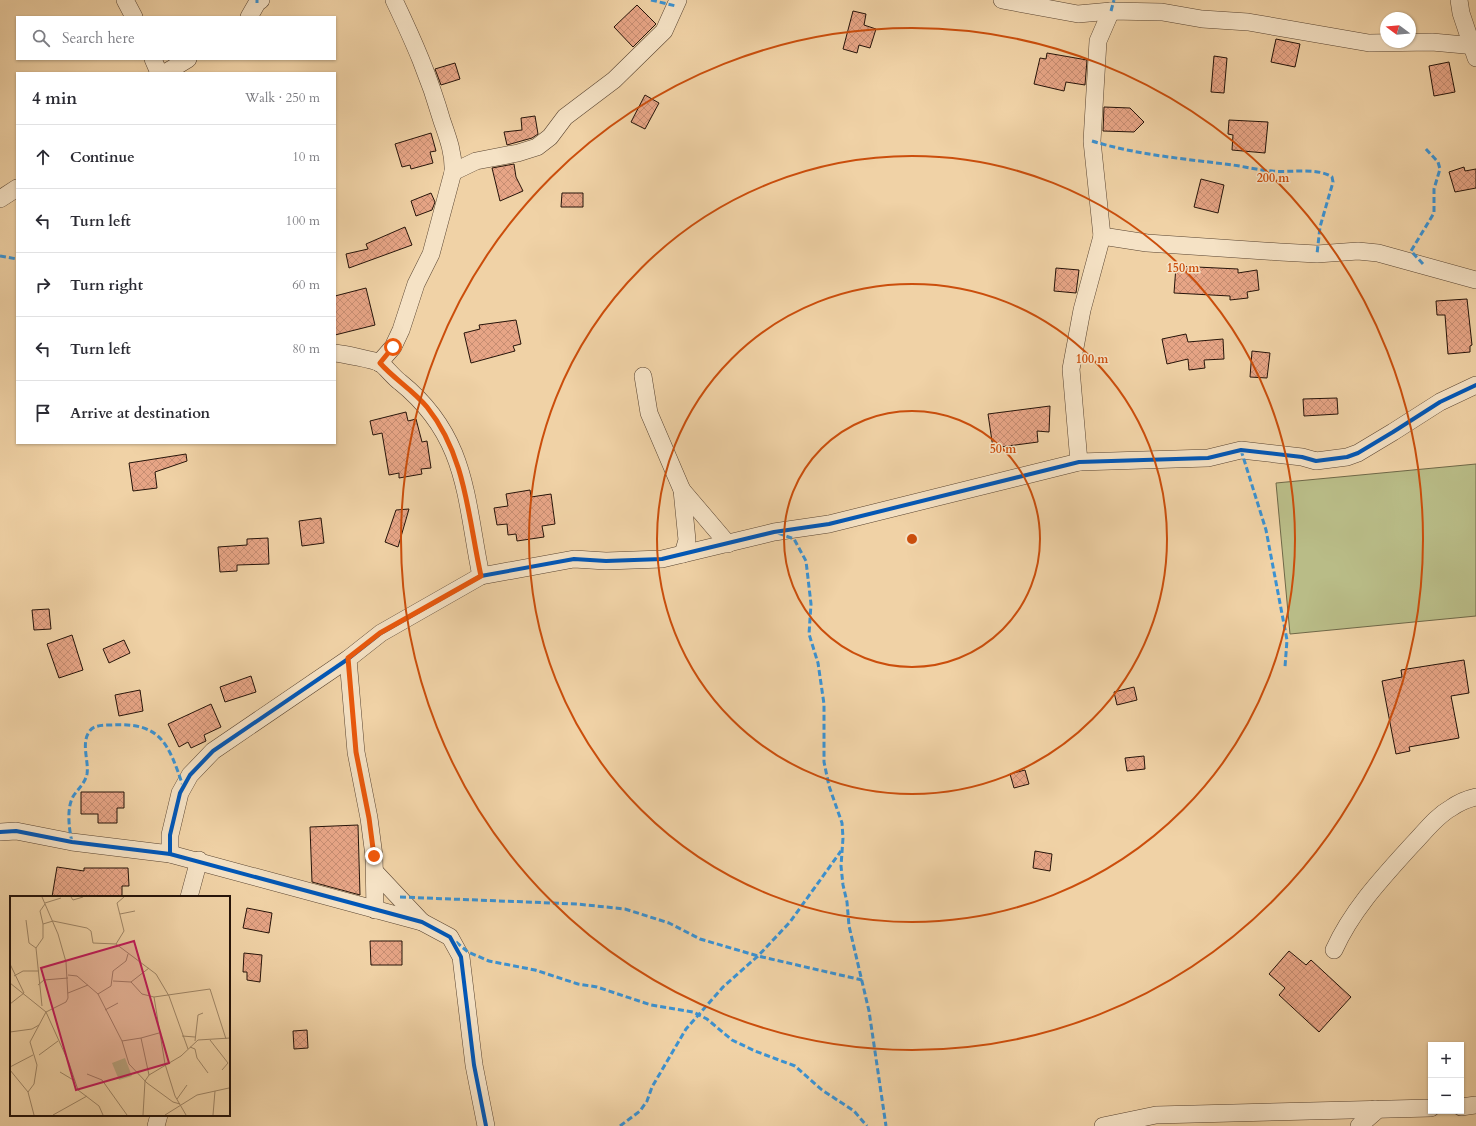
<!DOCTYPE html>
<html lang="en">
<head>
<meta charset="utf-8">
<style>
	:root { --surface:#fff; --page:#f2f2f3; --text:#2b2b33; --muted:#7c7c81; --line:#e1e1e2 }
	body { margin:0; font-family:Cardo,serif; background:var(--page); color:var(--text) }
	.controls { position:absolute; right:12px; bottom:12px; display:grid; overflow:hidden; border-radius:0px; box-shadow:0 1px 3px #0004 }
	.controls button { width:36px; height:36px; display:grid; place-items:center; padding:0; border:0; border-bottom:1px solid var(--line); background:var(--surface); color:var(--text); font:20px sans-serif }
	.compass { position:absolute; left:1380px; top:12px; width:36px; height:36px; border-radius:50%; background:var(--surface); box-shadow:0 1px 3px #0004; rotate:286deg }
	.stop { position:absolute; width:12px; height:12px; margin:-9px; border:3px solid #ea580c; border-radius:50%; background:#fff }
	.stop.end { background:#ea580c; border-color:#fff; box-shadow:0 1px 4px #0008 }
	.list { margin:0; padding:0; list-style:none }
	h2 { display:flex; justify-content:space-between; align-items:center; height:52px; margin:0; padding:0 16px; font-size:17px }
	h2 small { font-size:13px; font-weight:400; color:var(--muted) }
	.list li { display:grid; grid-template-columns:26px 1fr auto; gap:12px; align-items:center; box-sizing:border-box; height:64px; padding:0 16px; border-top:1px solid var(--line) }
	.list b { display:block; font-size:15px; white-space:nowrap }
	.list em { font-size:13px; font-style:normal; color:var(--muted) }
	.icon { flex:none; width:22px; height:22px; fill:none; stroke:currentColor; stroke-width:2; stroke-linecap:round; stroke-linejoin:round }
	.map { position:relative; flex:none; width:1476px; height:1126px; overflow:hidden }
	.search { position:absolute; background:var(--surface); box-shadow:0 1px 3px #0004; left:16px; top:16px; width:320px; height:44px; display:flex; align-items:center; gap:10px; box-sizing:border-box; padding:0 14px; border-radius:0px; color:var(--muted); font-size:15px }
	.panel { position:absolute; background:var(--surface); box-shadow:0 1px 3px #0004; left:16px; top:72px; width:320px; height:372px; border-radius:0px }
	.map>svg:first-child { display:block }
	.pitch { fill:#b9bc87; stroke:#6f6848 }
	.building { fill:url(#building-cross-hatch); stroke:#251309 }
	.lines { fill:none; stroke-linecap:round; stroke-linejoin:round }
	.minor-casing { stroke:#584330; stroke-width:18 }
	.minor { stroke:#f5e2c5; stroke-width:17 }
	.quiet { stroke:#3b92d2; stroke-width:3; stroke-dasharray:6 3; stroke-linecap:butt }
	.cycleway-casing { stroke:#f5e2c5; stroke-width:6 }
	.cycleway { stroke:#0057b8; stroke-width:4 }
	.route { stroke:#ea580c; stroke-width:5 }
	.ring { fill:none; stroke:#cb4e0c; stroke-width:2 }
	.inset-road { fill:none; stroke:#9f8667; stroke-width:1 }
	.view { fill:#c2185b; fill-opacity:0.15; stroke:#c2185b; stroke-width:2 }
	.inset-edge { fill:none; stroke:#251309; stroke-width:2 }
	.centre { fill:#cb4e0c; stroke:#f5e2c5; stroke-width:2 }
	.ring-label { font-size:12px; text-anchor:middle; font-weight:bold; fill:#cb4e0c; stroke:#f5e2c5; stroke-width:3; stroke-linejoin:round; paint-order:stroke }
</style>
</head>
<body>
<div class="map">
<svg width="1476" height="1126" viewBox="0 0 1476 1126">
	<defs>
		<pattern id="building-cross-hatch" width="8" height="8" patternUnits="userSpaceOnUse"><rect width="8" height="8" fill="#e7a586"/><path d="M0 0l8 8M0 8l8-8" fill="none" stroke="#c68d72"/></pattern>
	</defs>
	<rect width="100%" height="100%" fill="#f0d2a6"/>
	<filter id="stains"><feTurbulence type="fractalNoise" baseFrequency=".005" numOctaves="4"/><feColorMatrix values="0 0 0 0 .2 0 0 0 0 .09 0 0 0 0 .02 0 0 0 .5 -.17"/></filter>
	<radialGradient id="worn" r=".72"><stop offset=".6" stop-color="#630" stop-opacity="0"/><stop offset="1" stop-color="#630" stop-opacity=".3"/></radialGradient>
	<!-- pitch -->
	<path class="pitch" d="M 1476,464 L 1476,616 L 1290,634 L 1276,483 Z"/>
	<!-- building -->
	<g class="building">
		<path d="M 637,5 L 656,24 L 633,47 L 614,27 Z"/>
		<path d="M 853,11 L 866,14 L 864,25 L 876,29 L 870,48 L 859,45 L 857,53 L 843,49 Z"/>
		<path d="M 1276,39 L 1300,44 L 1295,67 L 1271,62 Z"/>
		<path d="M 1047,53 L 1087,60 L 1085,85 L 1066,82 L 1064,91 L 1034,84 L 1040,58 L 1046,59 Z"/>
		<path d="M 1214,56 L 1227,58 L 1224,93 L 1211,92 Z"/>
		<path d="M 1449,62 L 1455,92 L 1434,96 L 1429,66 Z"/>
		<path d="M 455,63 L 460,79 L 441,85 L 435,69 Z"/>
		<path d="M 645,95 L 659,103 L 645,129 L 631,122 Z"/>
		<path d="M 1104,107 L 1130,108 L 1144,122 L 1134,132 L 1103,131 Z"/>
		<path d="M 535,116 L 538,134 L 532,138 L 507,145 L 504,132 L 522,130 L 521,118 Z"/>
		<path d="M 1229,120 L 1268,122 L 1265,153 L 1232,150 L 1233,135 L 1228,134 Z"/>
		<path d="M 431,133 L 436,151 L 430,152 L 433,163 L 411,169 L 410,165 L 402,167 L 395,144 Z"/>
		<path d="M 514,164 L 516,177 L 523,191 L 500,201 L 492,168 Z"/>
		<path d="M 1464,167 L 1465,171 L 1476,169 L 1476,188 L 1455,192 L 1449,172 Z"/>
		<path d="M 1201,179 L 1224,185 L 1218,213 L 1194,207 Z"/>
		<path d="M 431,193 L 435,202 L 432,210 L 416,216 L 411,201 Z"/>
		<path d="M 562,193 L 583,193 L 583,207 L 561,207 Z"/>
		<path d="M 405,227 L 412,245 L 349,268 L 346,254 L 368,249 L 366,244 Z"/>
		<path d="M 1176,266 L 1238,269 L 1238,273 L 1257,270 L 1259,290 L 1247,292 L 1248,298 L 1230,300 L 1230,296 L 1174,293 Z"/>
		<path d="M 1056,268 L 1079,270 L 1076,293 L 1054,291 Z"/>
		<path d="M 366,288 L 375,325 L 335,335 L 335,296 Z"/>
		<path d="M 1467,299 L 1472,345 L 1470,346 L 1470,352 L 1448,354 L 1445,315 L 1437,315 L 1436,301 Z"/>
		<path d="M 516,320 L 521,344 L 513,346 L 515,351 L 471,363 L 464,333 L 480,329 L 479,325 Z"/>
		<path d="M 1186,334 L 1188,342 L 1223,339 L 1224,359 L 1204,360 L 1205,368 L 1189,370 L 1188,359 L 1167,364 L 1162,339 Z"/>
		<path d="M 1252,351 L 1270,353 L 1267,378 L 1250,377 Z"/>
		<path d="M 1337,398 L 1338,414 L 1304,416 L 1303,399 Z"/>
		<path d="M 1050,406 L 1049,432 L 1037,431 L 1038,442 L 993,448 L 988,414 Z"/>
		<path d="M 406,412 L 408,421 L 416,419 L 422,442 L 427,441 L 431,468 L 421,469 L 422,474 L 399,478 L 399,473 L 389,475 L 382,433 L 373,435 L 370,421 Z"/>
		<path d="M 186,454 L 187,461 L 155,472 L 157,488 L 133,491 L 129,463 Z"/>
		<path d="M 530,490 L 531,497 L 551,494 L 555,524 L 542,526 L 544,537 L 517,541 L 516,534 L 508,535 L 507,524 L 497,525 L 494,508 L 508,506 L 506,494 Z"/>
		<path d="M 409,509 L 398,547 L 385,542 L 396,510 Z"/>
		<path d="M 321,518 L 324,543 L 302,546 L 299,521 Z"/>
		<path d="M 268,538 L 269,564 L 237,565 L 237,571 L 220,572 L 218,547 L 247,545 L 247,539 Z"/>
		<path d="M 49,609 L 51,629 L 34,630 L 32,610 Z"/>
		<path d="M 72,635 L 83,670 L 59,678 L 47,644 Z"/>
		<path d="M 124,640 L 130,653 L 109,663 L 103,649 Z"/>
		<path d="M 1464,660 L 1469,693 L 1451,696 L 1459,738 L 1409,747 L 1410,751 L 1396,754 L 1382,681 L 1402,677 L 1401,670 Z"/>
		<path d="M 251,676 L 256,692 L 225,702 L 220,687 Z"/>
		<path d="M 1134,687 L 1137,700 L 1117,705 L 1114,692 Z"/>
		<path d="M 140,690 L 143,711 L 119,716 L 115,695 Z"/>
		<path d="M 211,704 L 221,727 L 204,735 L 206,741 L 191,748 L 188,742 L 179,747 L 168,724 Z"/>
		<path d="M 1144,756 L 1145,769 L 1127,771 L 1125,758 Z"/>
		<path d="M 1025,770 L 1029,784 L 1014,788 L 1010,774 Z"/>
		<path d="M 81,792 L 124,792 L 124,808 L 117,808 L 117,823 L 98,823 L 98,814 L 81,814 Z"/>
		<path d="M 358,825 L 360,895 L 312,882 L 310,827 Z"/>
		<path d="M 1035,851 L 1052,854 L 1050,871 L 1033,868 Z"/>
		<path d="M 57,867 L 84,871 L 84,868 L 128,868 L 129,886 L 122,886 L 122,897 L 52,897 Z"/>
		<path d="M 247,908 L 272,913 L 269,933 L 243,928 Z"/>
		<path d="M 370,941 L 402,941 L 402,965 L 371,965 Z"/>
		<path d="M 1289,951 L 1306,965 L 1311,960 L 1351,997 L 1319,1032 L 1279,995 L 1285,988 L 1269,974 Z"/>
		<path d="M 244,953 L 262,955 L 260,982 L 247,980 L 247,972 L 243,972 Z"/>
		<path d="M 307,1030 L 308,1048 L 294,1049 L 293,1031 Z"/>
	</g>
	<g class="lines">
		<defs>
			<g id="minor">
				<path d="M 125,0 L 134,17"/>
				<path d="M 394,0 C 414,42 429,76 442,121 C 448,138 454,154 453,172"/>
				<path d="M 1002,0 L 1078,14 L 1111,11 L 1162,12 L 1202,19 L 1248,22 L 1369,43 L 1432,42 L 1476,46"/>
				<path d="M 1459,0 L 1461,13 L 1476,58"/>
				<path d="M 1111,11 L 1098,41 L 1092,141 L 1102,236 L 1147,243 L 1280,252 L 1317,254 L 1358,251 L 1378,253 L 1476,280"/>
				<path d="M 249,17 L 257,3 L 261,0"/>
				<path d="M 153,59 L 159,73"/>
				<path d="M 165,73 L 188,59"/>
				<path d="M 0,199 L 17,188"/>
				<path d="M 335,353 C 343,354 374,360 380,363 C 386,367 393,377 400,382 C 468,437 465,498 481,576"/>
				<path d="M 379,363 L 393,347 L 401,330 L 416,284 L 431,254 L 453,172 L 476,161 L 518,153 L 537,147 L 550,137 L 565,117 L 614,80 L 664,31 L 678,0"/>
				<path d="M 643,376 L 649,413 L 682,490 L 687,540 L 683,554"/>
				<path d="M 1079,462 L 1071,369 L 1082,310 L 1102,236"/>
				<path d="M 682,490 L 728,544"/>
				<path d="M 348,659 L 356,752 L 369,818 L 374,856 L 375,910"/>
				<path d="M 0,832 L 16,831 L 72,842 L 170,854 L 422,922 L 450,937 L 461,957 L 474,1065 L 486,1126"/>
				<path d="M 170,854 L 170,835 L 180,793 L 190,775 L 213,751 L 348,659 L 381,633 L 481,576 L 574,559 L 606,561 L 662,559 L 774,532 L 829,524 L 1079,462 L 1208,458 L 1241,450 L 1302,457 L 1316,461 L 1347,457 L 1358,453 L 1393,432 L 1440,402 L 1476,385"/>
				<path d="M 376,873 L 422,922"/>
				<path d="M 189,897 L 199,860"/>
				<path d="M 1334,950 C 1352,910 1382,878 1411,846 C 1424,833 1435,817 1451,808 C 1458,803 1467,799 1476,797"/>
				<path d="M 1461,1107 L 1476,1105"/>
				<path d="M 156,1126 L 159,1115"/>
				<path d="M 1103,1126 L 1156,1115 L 1431,1108"/>
				<path d="M 1359,1126 L 1375,1112 L 1375,1109"/>
			</g>
		</defs>
		<!-- minor casing -->
		<use href="#minor" class="minor-casing"/>
		<!-- minor -->
		<use href="#minor" class="minor"/>
		<!-- quiet -->
		<g class="quiet">
			<path d="M 257,0 L 257,3"/>
			<path d="M 651,0 L 676,6"/>
			<path d="M 1111,11 L 1114,0"/>
			<path d="M 1092,141 C 1137,155 1186,159 1233,165 C 1246,167 1259,170 1272,171 C 1290,173 1317,167 1332,177 L 1333,182 L 1320,227 L 1317,254"/>
			<path d="M 0,256 L 17,259"/>
			<path d="M 1423,264 L 1411,251 L 1434,213 L 1434,189 L 1440,169 L 1438,162 L 1425,148"/>
			<path d="M 1241,450 L 1266,530 L 1287,640 L 1285,667"/>
			<path d="M 778,533 L 794,539 L 806,561 L 811,604 L 809,634 L 818,663 L 824,704 L 824,762 L 829,786 L 842,823 L 843,838 L 841,866 L 843,885 L 847,902 L 849,926 L 869,1011 L 886,1126"/>
			<path d="M 72,842 C 69,829 66,807 74,795 C 79,788 85,783 87,774 C 89,761 81,744 89,732 C 93,725 103,725 111,725 C 161,722 168,743 183,786"/>
			<path d="M 400,897 L 577,904 L 625,909 L 669,923 L 700,939 L 758,956 L 862,980"/>
			<path d="M 456,942 L 468,952 L 489,961 L 535,970 L 578,984 L 597,987 L 651,1005 L 693,1012 L 707,1019 L 732,1040 L 755,1051 L 795,1066 L 822,1090 L 854,1111 L 867,1126"/>
			<path d="M 620,1126 L 640,1111 L 647,1101 L 652,1087 L 686,1029 L 723,987 L 758,956 L 790,922 L 841,851"/>
		</g>
		<defs>
			<g id="cycleway">
				<path d="M 0,832 L 16,831 L 72,842 L 170,854 L 422,922 L 450,937 L 461,957 L 474,1065 L 486,1126"/>
				<path d="M 170,854 L 170,835 L 180,793 L 190,775 L 213,751 L 348,659 L 381,633 L 481,576 L 574,559 L 606,561 L 662,559 L 774,532 L 829,524 L 1079,462 L 1208,458 L 1241,450 L 1302,457 L 1316,461 L 1347,457 L 1358,453 L 1393,432 L 1440,402 L 1476,385"/>
			</g>
		</defs>
		<!-- cycleway casing -->
		<use href="#cycleway" class="cycleway-casing"/>
		<!-- cycleway -->
		<use href="#cycleway" class="cycleway"/>
	</g>
	<g class="lines">
		<!-- route -->
		<path class="route" d="M 374,856 L 369,818 L 356,752 L 348,658 L 380,633 L 481,576 C 468,517 466,456 427,407 C 413,390 394,379 380,363 L 393,347"/>
	</g>
	<!-- distance rings -->
	<g class="ring">
		<circle cx="912" cy="539" r="128"/>
		<circle cx="912" cy="539" r="255"/>
		<circle cx="912" cy="539" r="383"/>
		<circle cx="912" cy="539" r="511"/>
	</g>
	<!-- overview -->
	<g transform="translate(10 896)">
		<rect width="220" height="220" fill="#f0d2a6"/>
		<path d="M 115,162 L 122,180 L 109,184 L 102,167 Z" fill="#b9bc87"/>
		<path class="inset-road" d="M 61,1 L 63,4 L 73,1M 35,7 L 51,2M 110,18 L 125,15M 16,24 L 19,47 L 26,52M 33,28 L 30,15 L 35,8M 106,48 L 114,35 L 107,7 L 114,1M 0,68 L 14,97 L 0,108M 58,79 L 67,80 L 88,98 L 112,145 L 119,168 L 137,187 L 163,206 L 170,208M 4,80 L 13,75 L 29,75M 103,85 L 121,86 L 132,98 L 144,101M 121,86 L 139,72M 0,87 L 36,116 L 59,167 L 68,194 L 89,210 L 93,219M 28,89 L 34,84 L 58,82M 58,97 L 78,89M 88,98 L 101,90 L 103,75 L 116,65 L 118,58M 32,110 L 26,52 L 33,42 L 33,28 L 43,25 L 77,32 L 81,35 L 83,47 L 106,48 L 146,78 L 159,100 L 178,153M 95,114 L 108,107M 0,136 L 22,133 L 29,129M 172,140 L 185,141M 200,144 L 218,167 L 212,174M 112,145 L 131,142M 185,145 L 188,119 L 193,117M 180,151 L 185,153 L 187,162 L 198,177M 29,159 L 48,145M 0,171 L 23,159M 0,174 L 18,196M 50,176 L 65,185M 77,178 L 92,184 L 117,219M 139,179 L 131,142 L 149,137M 167,203 L 177,189M 24,219 L 18,196 L 24,188 L 27,169 L 20,146 L 36,116 L 56,106 L 58,102 L 56,66 L 48,38 L 32,1M 43,219 L 77,200M 133,219 L 135,185 L 139,179 L 171,160 L 188,144 L 220,142M 155,219 L 187,199 L 219,192M 176,219 L 165,200 L 155,168 L 144,101 L 200,93 L 216,143M 203,219 L 205,195"/>
		<path class="view" d="M 124,45 L 159,167 L 66,194 L 31,72 Z"/>
		<rect width="220" height="220" class="inset-edge"/>
	</g>
	<circle cx="912" cy="539" r="6" class="centre"/>
	<g class="ring-label">
		<text x="1273" y="182">200 m</text>
		<text x="1183" y="272">150 m</text>
		<text x="1092" y="363">100 m</text>
		<text x="1003" y="453">50 m</text>
	</g>
	<rect width="100%" height="100%" filter="url(#stains)"/>
	<rect width="100%" height="100%" fill="url(#worn)"/>
</svg>
<div class="controls">
<button>+</button>
<button>−</button>
</div>
<svg class="compass" viewBox="-18 -18 36 36"><path d="M0-13l5 13h-10z" fill="#e53935"/><path d="M0 13l5-13h-10z" fill="#7c7c81"/></svg>
<div class="stop" style="left:393px;top:347px"></div>
<div class="stop end" style="left:374px;top:856px"></div>
<div class="search"><svg class="icon" aria-label="search" viewBox="0 0 24 24"><circle cx="10" cy="10" r="6"/><path d="M15 15l6 6"/></svg>Search here</div>
<section class="panel">
<h2>4 min<small>Walk · 250 m</small></h2>
<ul class="list">
<li><svg class="icon" aria-label="ahead" viewBox="0 0 24 24"><path d="M12 20V5M6 11l6-6 6 6"/></svg><div><b>Continue</b></div><em>10 m</em></li>
<li><svg class="icon" aria-label="left" viewBox="0 0 24 24"><path d="M17 20v-9H6M10 6l-5 5 5 5"/></svg><div><b>Turn left</b></div><em>100 m</em></li>
<li><svg class="icon" aria-label="right" viewBox="0 0 24 24"><path d="M7 20v-9h11M14 6l5 5-5 5"/></svg><div><b>Turn right</b></div><em>60 m</em></li>
<li><svg class="icon" aria-label="left" viewBox="0 0 24 24"><path d="M17 20v-9H6M10 6l-5 5 5 5"/></svg><div><b>Turn left</b></div><em>80 m</em></li>
<li><svg class="icon" aria-label="arrive" viewBox="0 0 24 24"><path d="M6 21V4h12l-3 4 3 4H6"/></svg><div><b>Arrive at destination</b></div></li>
</ul>
</section>
</div>
</body>
</html>
